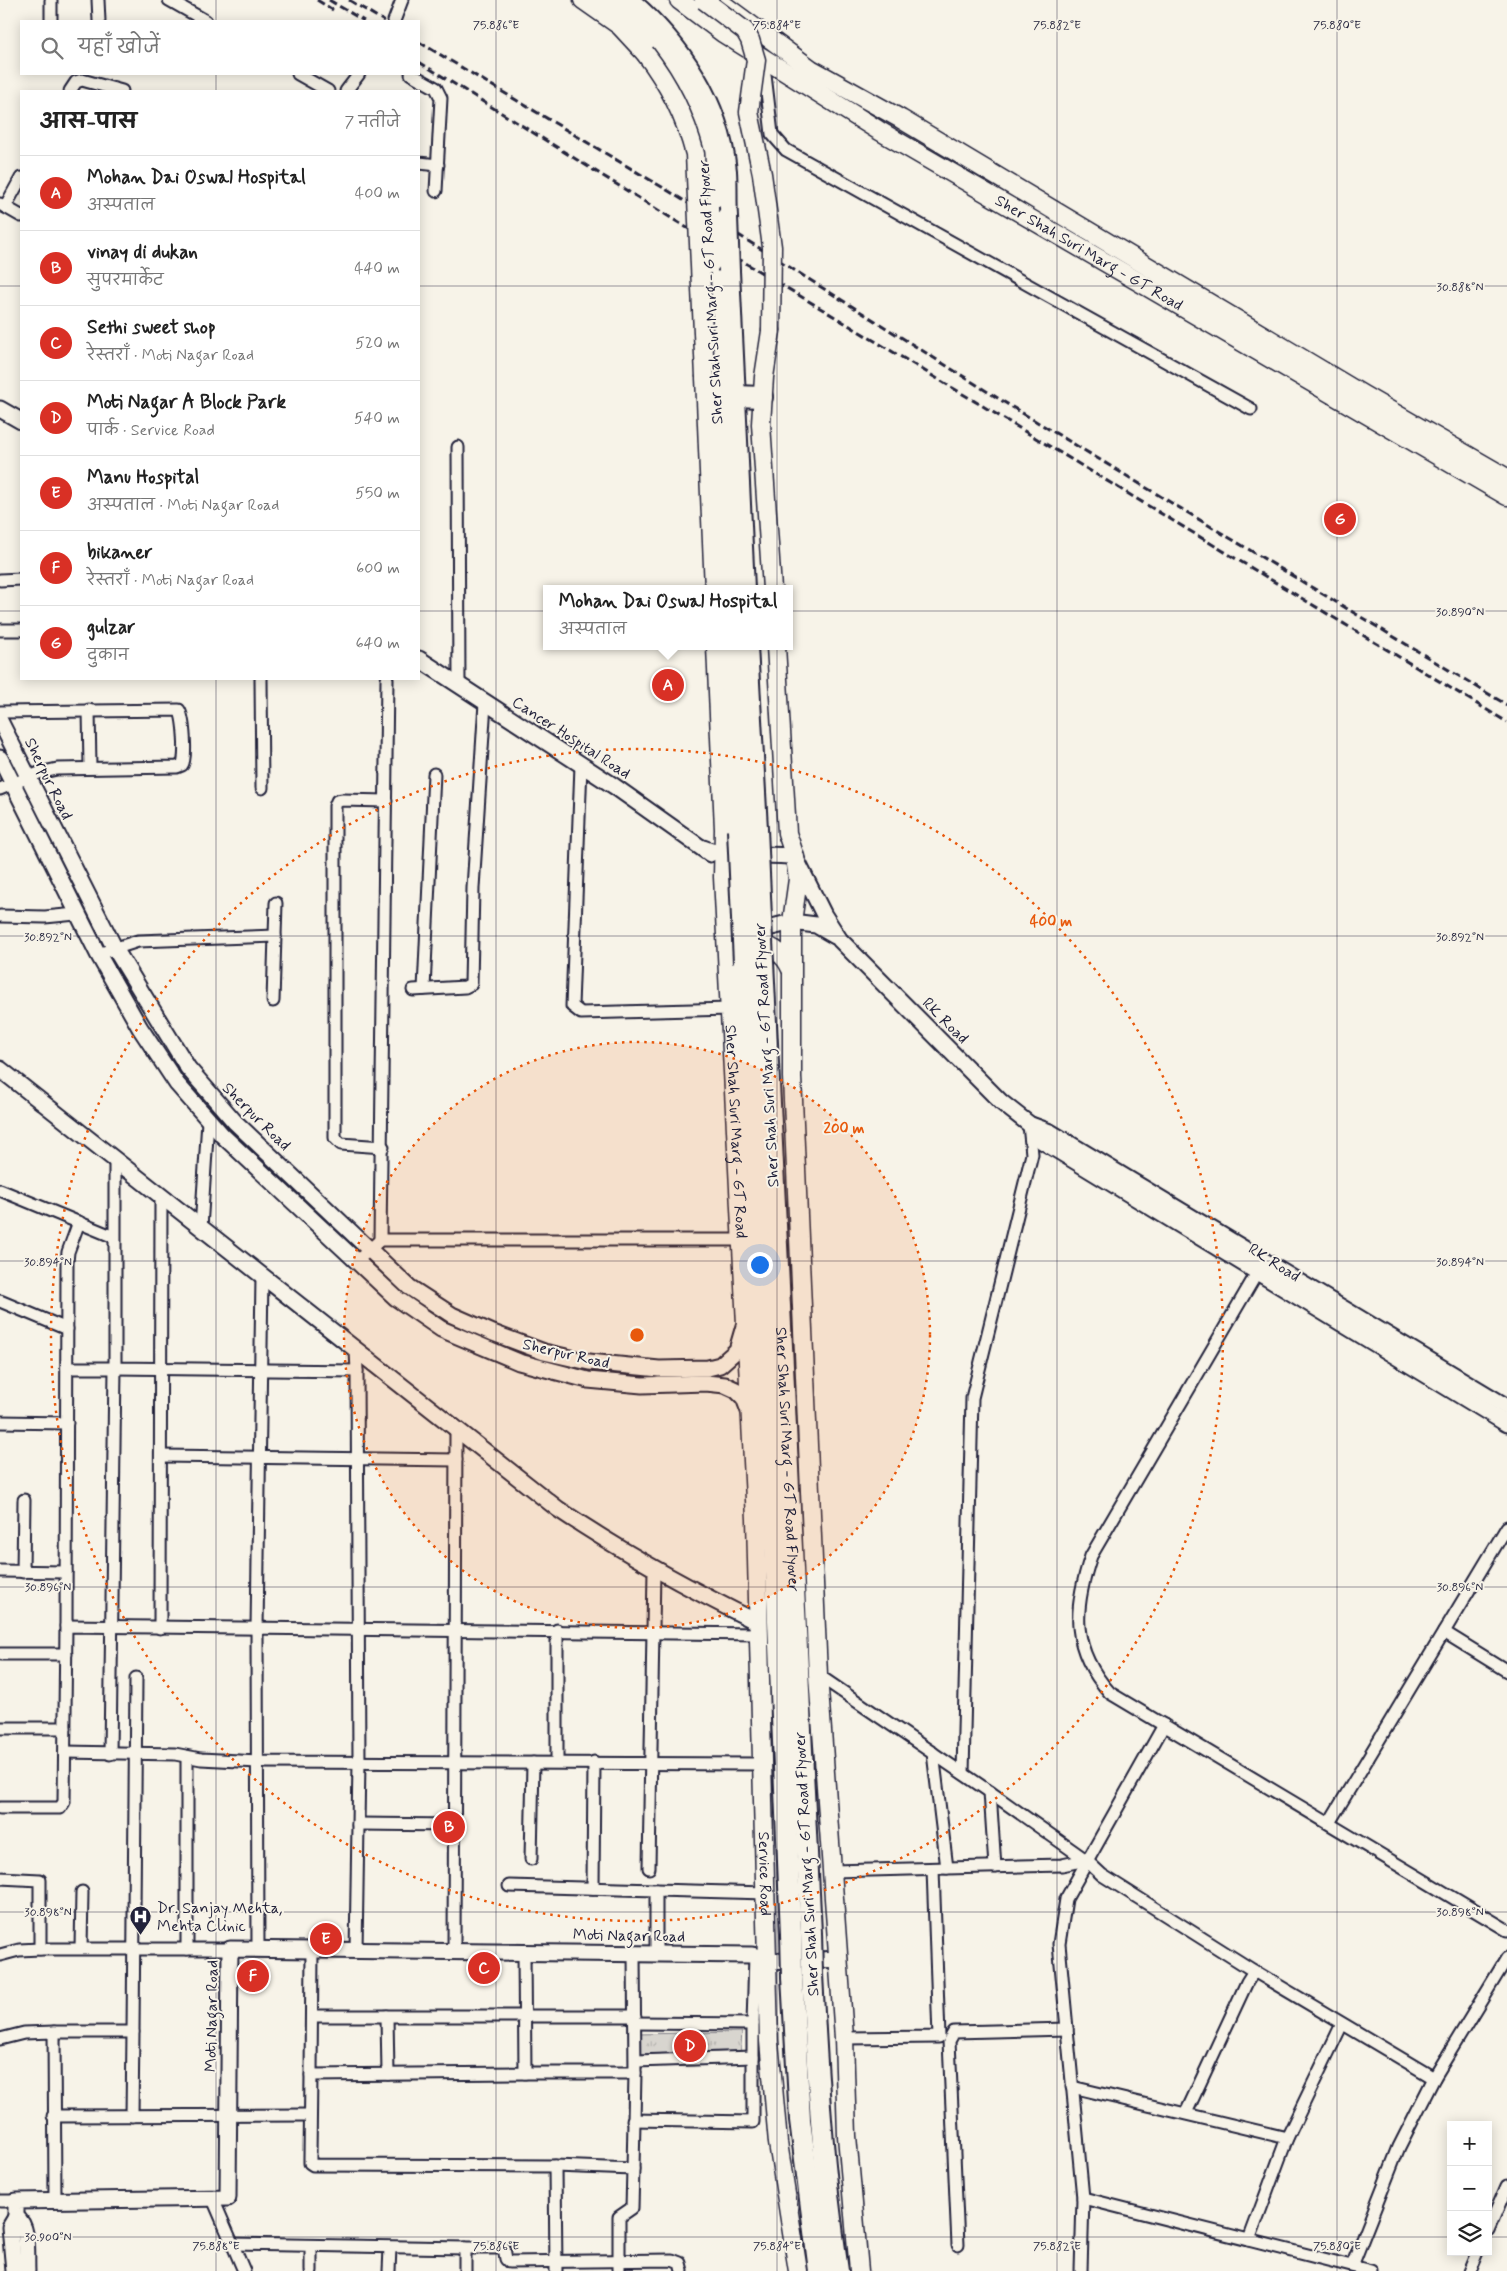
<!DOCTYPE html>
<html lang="hi">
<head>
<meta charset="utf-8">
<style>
	:root { --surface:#fff; --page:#f2f2f2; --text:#222; --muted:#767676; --line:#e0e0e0; --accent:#d93025 }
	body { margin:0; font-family:Mynerve,"Playpen Sans Deva",sans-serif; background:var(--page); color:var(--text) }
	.controls { position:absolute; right:15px; bottom:15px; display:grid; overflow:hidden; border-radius:0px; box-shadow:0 2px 12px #0003 }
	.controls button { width:45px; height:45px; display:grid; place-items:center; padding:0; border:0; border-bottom:1px solid var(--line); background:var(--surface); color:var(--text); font:25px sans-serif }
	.you { position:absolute; left:759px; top:1264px; width:18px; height:18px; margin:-12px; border:4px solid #fff; border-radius:50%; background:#1a73e8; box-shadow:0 0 0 8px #1a73e833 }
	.badge { display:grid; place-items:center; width:32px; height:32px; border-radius:50%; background:var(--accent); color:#fff; font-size:16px; font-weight:700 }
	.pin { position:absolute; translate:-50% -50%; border:2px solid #fff; box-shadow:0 1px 5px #0006 }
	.popup { position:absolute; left:543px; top:585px; width:250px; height:65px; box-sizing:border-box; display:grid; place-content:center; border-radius:0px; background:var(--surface); filter:drop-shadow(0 1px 4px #0005); font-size:16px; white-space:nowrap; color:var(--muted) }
	.popup b { font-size:19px; color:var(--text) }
	.popup::after { content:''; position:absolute; left:50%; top:100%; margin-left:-10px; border:10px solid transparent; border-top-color:var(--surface) }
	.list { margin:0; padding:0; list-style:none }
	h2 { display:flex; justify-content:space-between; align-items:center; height:65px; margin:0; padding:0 20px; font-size:21px }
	h2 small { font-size:16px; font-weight:400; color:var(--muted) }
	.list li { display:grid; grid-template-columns:32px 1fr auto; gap:15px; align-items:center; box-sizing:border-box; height:75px; padding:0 20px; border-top:1px solid var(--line) }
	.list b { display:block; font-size:19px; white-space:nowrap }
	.list p { margin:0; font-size:16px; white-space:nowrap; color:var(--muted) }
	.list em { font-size:16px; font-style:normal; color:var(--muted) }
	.icon { flex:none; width:28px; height:28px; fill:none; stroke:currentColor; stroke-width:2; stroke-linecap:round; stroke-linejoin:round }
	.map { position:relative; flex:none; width:1507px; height:2271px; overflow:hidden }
	.search { position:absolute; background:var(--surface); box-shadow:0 2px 12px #0003; left:20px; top:20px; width:400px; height:55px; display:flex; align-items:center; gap:12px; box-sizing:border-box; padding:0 18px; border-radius:0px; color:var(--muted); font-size:19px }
	.panel { position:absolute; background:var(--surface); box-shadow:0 2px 12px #0003; left:20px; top:90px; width:400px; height:590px; border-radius:0px }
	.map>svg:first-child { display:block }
	.grass { fill:url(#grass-tufts); stroke:#7d7c85 }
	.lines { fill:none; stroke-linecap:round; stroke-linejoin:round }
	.street-casing { stroke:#22223b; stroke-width:15 }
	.secondary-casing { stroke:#22223b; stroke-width:19 }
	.primary-casing { stroke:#22223b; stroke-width:21 }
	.highway-casing { stroke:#22223b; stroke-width:24 }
	.street { stroke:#f7f3e8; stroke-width:11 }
	.secondary { stroke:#f7f3e8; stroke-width:15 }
	.primary { stroke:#f7f3e8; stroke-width:18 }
	.highway { stroke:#f7f3e8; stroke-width:20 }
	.rail { stroke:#22223b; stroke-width:3; stroke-dasharray:8 4; stroke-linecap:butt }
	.primary-bridge-casing { stroke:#22223b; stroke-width:21; stroke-linecap:butt }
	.highway-bridge-casing { stroke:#22223b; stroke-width:24; stroke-linecap:butt }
	.primary-bridge { stroke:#f7f3e8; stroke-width:18 }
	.highway-bridge { stroke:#f7f3e8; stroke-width:20 }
	.ticks { fill:none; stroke:#22223b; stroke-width:1; stroke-opacity:0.45 }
	.ring { fill:none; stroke:#e8590c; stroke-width:2.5; stroke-dasharray:2.5 5 }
	.labels { text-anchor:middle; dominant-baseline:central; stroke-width:4; stroke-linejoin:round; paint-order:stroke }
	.street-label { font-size:16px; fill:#22223b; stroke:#f7f3e8 }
	.poi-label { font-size:16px; fill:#22223b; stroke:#f7f3e8; text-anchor:start }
	.ticks-label { font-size:12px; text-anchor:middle; fill:#22223b; stroke:#f7f3e8; stroke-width:4; stroke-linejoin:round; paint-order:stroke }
	.centre { fill:#e8590c; stroke:#f7f3e8; stroke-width:2.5 }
	.ring-label { font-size:15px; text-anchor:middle; font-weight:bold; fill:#e8590c; stroke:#f7f3e8; stroke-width:4; stroke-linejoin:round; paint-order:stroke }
</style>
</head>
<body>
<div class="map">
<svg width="1507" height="2271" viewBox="0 0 1507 2271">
	<defs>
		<pattern id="grass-tufts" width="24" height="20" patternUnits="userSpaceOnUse" patternTransform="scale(1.25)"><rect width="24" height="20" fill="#d8d5cf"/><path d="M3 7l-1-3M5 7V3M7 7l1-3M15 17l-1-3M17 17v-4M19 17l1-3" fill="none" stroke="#b9b7b3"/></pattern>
	</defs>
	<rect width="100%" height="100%" fill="#f7f3e8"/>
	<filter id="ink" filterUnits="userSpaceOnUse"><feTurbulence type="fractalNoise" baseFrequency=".02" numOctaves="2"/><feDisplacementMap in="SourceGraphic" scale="10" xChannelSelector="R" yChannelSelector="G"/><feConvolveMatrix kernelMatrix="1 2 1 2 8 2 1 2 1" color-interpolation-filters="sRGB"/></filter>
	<g filter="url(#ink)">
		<!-- grass -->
		<path class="grass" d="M 742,2032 L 740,2058 L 640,2064 L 637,2034 Z"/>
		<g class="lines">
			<defs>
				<g id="street">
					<path d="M 51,0 L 51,21"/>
					<path d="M 98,0 L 99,21"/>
					<path d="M 169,0 L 206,21"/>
					<path d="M 394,21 L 402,0"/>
					<path d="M 763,58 L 772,134 L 786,150 L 1251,409"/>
					<path d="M 298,74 L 328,91"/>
					<path d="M 411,74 L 436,88 L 441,98 L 436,191"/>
					<path d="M 70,91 L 76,82 L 82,80 L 122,91"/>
					<path d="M 346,91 L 359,74"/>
					<path d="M 419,163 L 438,165"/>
					<path d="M 0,204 L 21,216"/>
					<path d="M 5,207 L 21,178"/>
					<path d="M 458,447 L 459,686"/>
					<path d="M 0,580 L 21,579"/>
					<path d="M 0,630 L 21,630"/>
					<path d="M 261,679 L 262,788"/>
					<path d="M 89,710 L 90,767"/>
					<path d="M 0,712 L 179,710 C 184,717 187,759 182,765 L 177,767 L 57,769 L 39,773 L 0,789"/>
					<path d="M 581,765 L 572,1006 L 581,1013 L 730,1009"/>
					<path d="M 0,916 L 45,917 L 76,914"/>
					<path d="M 98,954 L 138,941 L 275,936"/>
					<path d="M 424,989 L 434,774"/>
					<path d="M 413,990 L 465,987 L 471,984 L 473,888 L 485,703"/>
					<path d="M 273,1001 L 276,903"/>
					<path d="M 383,1147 L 341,1144 L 335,1138 L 335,806 L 337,801 L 343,800 L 386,801"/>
					<path d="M 115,1159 L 115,1368 L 357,1371 L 356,1351"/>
					<path d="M 0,1190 L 114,1237"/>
					<path d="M 201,1228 L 208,1121"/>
					<path d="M 380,1240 L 387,679"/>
					<path d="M 357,1261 L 380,1240 L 741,1240"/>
					<path d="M 1261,1266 L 1091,1556 C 1073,1610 1071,1649 1110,1693 L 1507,1930"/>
					<path d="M 0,1301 L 67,1329"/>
					<path d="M 67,1368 L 115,1368 L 110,1754"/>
					<path d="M 0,1422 L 67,1423"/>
					<path d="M 161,1456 L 456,1460"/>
					<path d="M 0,1571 L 66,1572"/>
					<path d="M 23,1572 L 24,1500"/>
					<path d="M 66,1626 L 67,1262 L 68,1252 L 79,1222"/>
					<path d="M 160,1628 L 161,1196"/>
					<path d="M 557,1630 L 557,1762"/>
					<path d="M 1444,1632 L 1507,1671"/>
					<path d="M 0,1654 L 66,1654"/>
					<path d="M 818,1675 L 990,1792 L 1086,1860 L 1102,1875 L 1254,1971 L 1434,2078"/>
					<path d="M 0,1728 L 65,1728"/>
					<path d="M 65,1752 L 175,1754 L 201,1759 L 258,1762 L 763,1764"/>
					<path d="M 933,1753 L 947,1868"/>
					<path d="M 187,1757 L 187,1949"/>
					<path d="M 963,1773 L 972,1398 L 1032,1154 L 1029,1125"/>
					<path d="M 990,1792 L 995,1867"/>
					<path d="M 0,1808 L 60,1808 L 64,1802 L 66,1626 L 759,1634"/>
					<path d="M 1329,1823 L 1507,1527"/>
					<path d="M 358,1824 L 455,1825"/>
					<path d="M 531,1859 L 533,1763"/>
					<path d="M 649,1868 L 654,1570"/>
					<path d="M 833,1871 L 1062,1865 L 1086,1860"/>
					<path d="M 0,1878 L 40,1880 L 40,1949"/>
					<path d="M 509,1886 L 766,1893"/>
					<path d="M 593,1888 L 594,1762"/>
					<path d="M 81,1948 L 82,1892"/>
					<path d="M 258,1950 L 257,1629 L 262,1276"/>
					<path d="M 312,1951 L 311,2075 L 525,2073 L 524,1952"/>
					<path d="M 356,1951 L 359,1762 L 357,1371"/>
					<path d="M 454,1952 L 456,1430"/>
					<path d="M 656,1954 L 656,1890"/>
					<path d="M 0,1955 L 19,1950 L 40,1949 L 230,1949"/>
					<path d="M 312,2016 L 635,2016"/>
					<path d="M 387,2016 L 388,2074"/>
					<path d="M 635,2023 L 753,2024 L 755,1955"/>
					<path d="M 844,2038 L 939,2037 L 933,1869"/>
					<path d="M 0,2039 L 24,2033 L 54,2032"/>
					<path d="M 636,2061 L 753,2057"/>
					<path d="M 525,2073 L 635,2073 L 634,1953"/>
					<path d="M 311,2075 L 310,2157 L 310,2163 L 313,2165 L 555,2166 L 633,2169 L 635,2073"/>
					<path d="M 1072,2087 L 1287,2138"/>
					<path d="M 1186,2113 L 1247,1982 L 1254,1971"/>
					<path d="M 53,2116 L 310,2115"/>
					<path d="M 132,2116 L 133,2032"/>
					<path d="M 633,2120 L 753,2122 L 753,2024"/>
					<path d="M 555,2166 L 556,2271"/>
					<path d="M 1083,2198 L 1059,1944 L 1066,1899 L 1164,1725"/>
					<path d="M 213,2199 L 244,2271"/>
					<path d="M 55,2200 L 54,2032 L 133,2032 L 136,1678"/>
					<path d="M 0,2201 L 16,2201"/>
					<path d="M 1488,2230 L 1507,2186"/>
					<path d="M 1249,2240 L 1287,2138 L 1342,2024"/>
					<path d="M 233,2244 L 465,2248"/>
					<path d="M 958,2245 L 949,2041 L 954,2032 L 1067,2029"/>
					<path d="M 311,2246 L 311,2271"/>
					<path d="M 1352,2266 L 1399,2147 L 1434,2078 L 1507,1958"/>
					<path d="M 389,2271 L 390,2248"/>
					<path d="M 465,2271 L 465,2248 L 504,2248 L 506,2259 L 509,2262 L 672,2260 L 680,2263 L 682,2271"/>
					<path d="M 619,2271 L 619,2217 L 632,2208 L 633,2169"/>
					<path d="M 1081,2271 L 1083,2198 L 1371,2271"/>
					<path d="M 1470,2271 L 1478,2252"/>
				</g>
				<g id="secondary">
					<path d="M 0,409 L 21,421"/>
					<path d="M 419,659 L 614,786 L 710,854"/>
					<path d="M 0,721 L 114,947 L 188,1068 L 235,1122 L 409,1287 L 452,1315 L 493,1333 L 544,1352 L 589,1362 L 659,1369 L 708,1368 L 720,1365 L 737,1350 L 744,1326"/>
					<path d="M 0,758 L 98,954 L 140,1028 L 177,1084 L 222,1135 L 396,1298 L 441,1329 L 519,1362 L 588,1380 L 642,1385 L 706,1383 L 725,1385 L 736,1390 L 744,1398 L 749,1411"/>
					<path d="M 703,848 C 731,860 765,852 795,857 L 824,915 L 840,940 L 1001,1102 L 1029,1124 L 1042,1141 L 1507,1424"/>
					<path d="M 752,932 L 792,922 L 816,925 L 835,936"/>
					<path d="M 0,1069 L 558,1509 C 622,1552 689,1589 759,1623"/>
					<path d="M 1031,1125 L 1050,1132 L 1507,1407"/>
					<path d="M 16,2217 L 16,2201 L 228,2198 L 230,1949 L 752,1955 L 782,1962 L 839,1959"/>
					<path d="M 16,2217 C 30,2226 26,2256 27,2271"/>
					<path d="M 14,2271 L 10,2227 L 16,2217"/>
				</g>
				<g id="primary">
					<path d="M 583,0 L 620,26 L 645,53"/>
					<path id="s1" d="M 679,0 L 723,33 L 878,130 L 1507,496"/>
					<path d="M 717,0 L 811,69 L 901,119 L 1363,395 L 1507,478"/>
					<path d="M 771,331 L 764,377 L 761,424 L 772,589"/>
					<path d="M 705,377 L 714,589"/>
					<path id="s2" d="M 716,646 L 724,829 L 723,877 L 756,1519 L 769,2041 L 778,2143 L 798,2271"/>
					<path d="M 776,646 L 787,833 L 795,857 L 798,879 L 792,922 L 792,1077 L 818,1675 L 844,2038 L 847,2136 L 859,2271"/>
					<path d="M 750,946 C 769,942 783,952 791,969"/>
				</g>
				<g id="highway">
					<path d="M 605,0 C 660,41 696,96 707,165 C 709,178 708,193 708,207"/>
					<path d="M 628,0 C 680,44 719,102 726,171 C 727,186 726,202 727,217"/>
					<path d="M 710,263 L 726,589"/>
					<path d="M 729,271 L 744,589"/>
					<path d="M 736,396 L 762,397"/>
					<path d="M 729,646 L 738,830"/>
					<path d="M 747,646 L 757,829"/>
					<path id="s3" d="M 763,962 L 811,1933"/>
					<path d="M 744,963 L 775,1548 L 791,1934"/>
					<path d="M 812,1974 C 817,2074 823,2172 838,2271"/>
					<path d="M 792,1977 L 800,2120 L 819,2271"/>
				</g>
			</defs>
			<!-- street casing -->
			<use href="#street" class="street-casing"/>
			<!-- secondary casing -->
			<use href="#secondary" class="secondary-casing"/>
			<!-- primary casing -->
			<use href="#primary" class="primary-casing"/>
			<!-- highway casing -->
			<use href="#highway" class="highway-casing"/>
			<!-- street -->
			<use href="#street" class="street"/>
			<!-- secondary -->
			<use href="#secondary" class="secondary"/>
			<!-- primary -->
			<use href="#primary" class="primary"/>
			<!-- highway -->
			<use href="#highway" class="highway"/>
			<!-- rail -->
			<g class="rail">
				<path d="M 317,0 L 333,10"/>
				<path d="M 329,0 L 364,21"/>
				<path d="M 349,0 L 384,21"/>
				<path d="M 419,42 L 667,190 L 1004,402 L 1507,705"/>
				<path d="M 419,62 L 684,226 L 1507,722"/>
			</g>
			<defs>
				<g id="primary-bridge">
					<path d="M 704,0 L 745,31 L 750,40 L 756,60 L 749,112 L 762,174 L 772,247 L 771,331"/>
					<path d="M 645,53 C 669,84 685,116 695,154 L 705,377"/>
				</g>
				<g id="highway-bridge">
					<path d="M 708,207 L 710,263"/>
					<path d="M 727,217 L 729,271"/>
					<path d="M 757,829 L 763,962"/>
					<path d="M 738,830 L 744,963"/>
					<path d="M 811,1933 L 812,1974"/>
					<path d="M 791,1934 L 792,1977"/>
				</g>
			</defs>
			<!-- primary-bridge casing -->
			<use href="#primary-bridge" class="primary-bridge-casing"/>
			<!-- highway-bridge casing -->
			<use href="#highway-bridge" class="highway-bridge-casing"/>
			<!-- primary-bridge -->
			<use href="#primary-bridge" class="primary-bridge"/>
			<!-- highway-bridge -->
			<use href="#highway-bridge" class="highway-bridge"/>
		</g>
	</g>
	<!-- ticks -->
	<path class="ticks" d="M 216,0 L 216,21M 496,0 L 496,2271M 777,0 L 777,2271M 1057,0 L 1057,2271M 1337,0 L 1337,2271M 216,74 L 216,91M 0,286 L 21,286M 419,286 L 1507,286M 0,611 L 21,611M 419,611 L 1507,611M 216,679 L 216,2271M 0,936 L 1507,936M 0,1261 L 1507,1261M 0,1587 L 1507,1587M 0,1912 L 1507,1912M 0,2237 L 1451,2237M 1488,2237 L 1507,2237"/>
	<!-- distance rings -->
	<circle cx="637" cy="1335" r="293" fill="#e8590c" fill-opacity=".12"/>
	<g class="ring">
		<circle cx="637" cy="1335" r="293"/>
		<circle cx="637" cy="1335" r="586"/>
	</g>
	<!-- icons -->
	<defs>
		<symbol id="hospital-pin" viewBox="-11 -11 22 30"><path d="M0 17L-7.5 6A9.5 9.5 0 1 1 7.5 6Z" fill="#22223b" stroke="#f7f3e8"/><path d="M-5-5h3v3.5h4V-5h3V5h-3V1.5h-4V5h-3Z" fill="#fff"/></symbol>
	</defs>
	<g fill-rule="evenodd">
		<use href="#hospital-pin" x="128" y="1904" width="25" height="34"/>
	</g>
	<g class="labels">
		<!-- street labels -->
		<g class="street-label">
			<text stroke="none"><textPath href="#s1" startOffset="482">Sher Shah Suri Marg - GT Road</textPath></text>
			<text transform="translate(711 292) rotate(-93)">Sher Shah Suri Marg - GT Road Flyover</text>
			<text transform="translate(571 738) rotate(33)">Cancer Hospital Road</text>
			<text transform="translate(48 779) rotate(64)">Sherpur Road</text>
			<text transform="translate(945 1021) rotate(45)">RK Road</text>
			<text transform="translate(767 1055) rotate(-93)">Sher Shah Suri Marg - GT Road Flyover</text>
			<text transform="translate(256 1117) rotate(45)">Sherpur Road</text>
			<text stroke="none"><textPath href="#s2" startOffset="486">Sher Shah Suri Marg - GT Road</textPath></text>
			<text transform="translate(1274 1263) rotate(32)">RK Road</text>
			<text transform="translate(566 1354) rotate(13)">Sherpur Road</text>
			<text stroke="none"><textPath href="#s3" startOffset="498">Sher Shah Suri Marg - GT Road Flyover</textPath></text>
			<text transform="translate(807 1864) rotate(-93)">Sher Shah Suri Marg - GT Road Flyover</text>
			<text stroke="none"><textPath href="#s2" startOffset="1229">Service Road</textPath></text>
			<text transform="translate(629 1936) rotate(1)">Moti Nagar Road</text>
			<text transform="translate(212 2016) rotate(-89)">Moti Nagar Road</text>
		</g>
		<!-- poi labels -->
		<g class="poi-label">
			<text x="157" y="1908">Dr. Sanjay Mehta,<tspan x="157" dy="18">Mehta Clinic</tspan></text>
		</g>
	</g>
	<g class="ticks-label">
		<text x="496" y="29">75.886°E</text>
		<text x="777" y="29">75.884°E</text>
		<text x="1057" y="29">75.882°E</text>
		<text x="1337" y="29">75.880°E</text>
		<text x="1460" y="291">30.888°N</text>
		<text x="1460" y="616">30.890°N</text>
		<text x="1460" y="941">30.892°N</text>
		<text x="48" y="941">30.892°N</text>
		<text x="1460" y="1266">30.894°N</text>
		<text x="48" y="1266">30.894°N</text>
		<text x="1460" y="1591">30.896°N</text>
		<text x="48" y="1591">30.896°N</text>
		<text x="1460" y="1916">30.898°N</text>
		<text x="48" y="1916">30.898°N</text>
		<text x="48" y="2241">30.900°N</text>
		<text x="216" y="2250">75.888°E</text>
		<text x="496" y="2250">75.886°E</text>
		<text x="777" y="2250">75.884°E</text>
		<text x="1057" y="2250">75.882°E</text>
		<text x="1337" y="2250">75.880°E</text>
	</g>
	<circle cx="637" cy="1335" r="8" class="centre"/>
	<g class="ring-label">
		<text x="1051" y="926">400 m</text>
		<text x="844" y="1133">200 m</text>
	</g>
</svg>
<div class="controls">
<button>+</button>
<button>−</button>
<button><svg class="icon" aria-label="layers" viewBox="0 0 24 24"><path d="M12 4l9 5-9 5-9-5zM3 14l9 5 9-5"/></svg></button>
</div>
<div class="you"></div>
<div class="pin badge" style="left:668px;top:685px">A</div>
<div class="popup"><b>Mohan Dai Oswal Hospital</b>अस्पताल</div>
<div class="pin badge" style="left:449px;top:1827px">B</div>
<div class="pin badge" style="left:484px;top:1968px">C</div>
<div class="pin badge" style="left:690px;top:2046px">D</div>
<div class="pin badge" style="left:326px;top:1939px">E</div>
<div class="pin badge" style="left:253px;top:1976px">F</div>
<div class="pin badge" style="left:1340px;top:519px">G</div>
<div class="search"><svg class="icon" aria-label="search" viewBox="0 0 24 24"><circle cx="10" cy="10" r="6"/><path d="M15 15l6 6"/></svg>यहाँ खोजें</div>
<section class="panel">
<h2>आस-पास<small>7 नतीजे</small></h2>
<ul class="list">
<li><span class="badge">A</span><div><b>Mohan Dai Oswal Hospital</b><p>अस्पताल</p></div><em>400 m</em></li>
<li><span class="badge">B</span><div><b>vinay di dukan</b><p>सुपरमार्केट</p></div><em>440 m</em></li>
<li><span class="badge">C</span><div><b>Sethi sweet shop</b><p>रेस्तराँ · Moti Nagar Road</p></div><em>520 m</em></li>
<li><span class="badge">D</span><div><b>Moti Nagar A Block Park</b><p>पार्क · Service Road</p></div><em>540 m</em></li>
<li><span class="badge">E</span><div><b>Manu Hospital</b><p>अस्पताल · Moti Nagar Road</p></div><em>550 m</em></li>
<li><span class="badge">F</span><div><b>bikaner</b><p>रेस्तराँ · Moti Nagar Road</p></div><em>600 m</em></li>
<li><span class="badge">G</span><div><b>gulzar</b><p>दुकान</p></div><em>640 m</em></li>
</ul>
</section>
</div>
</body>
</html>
